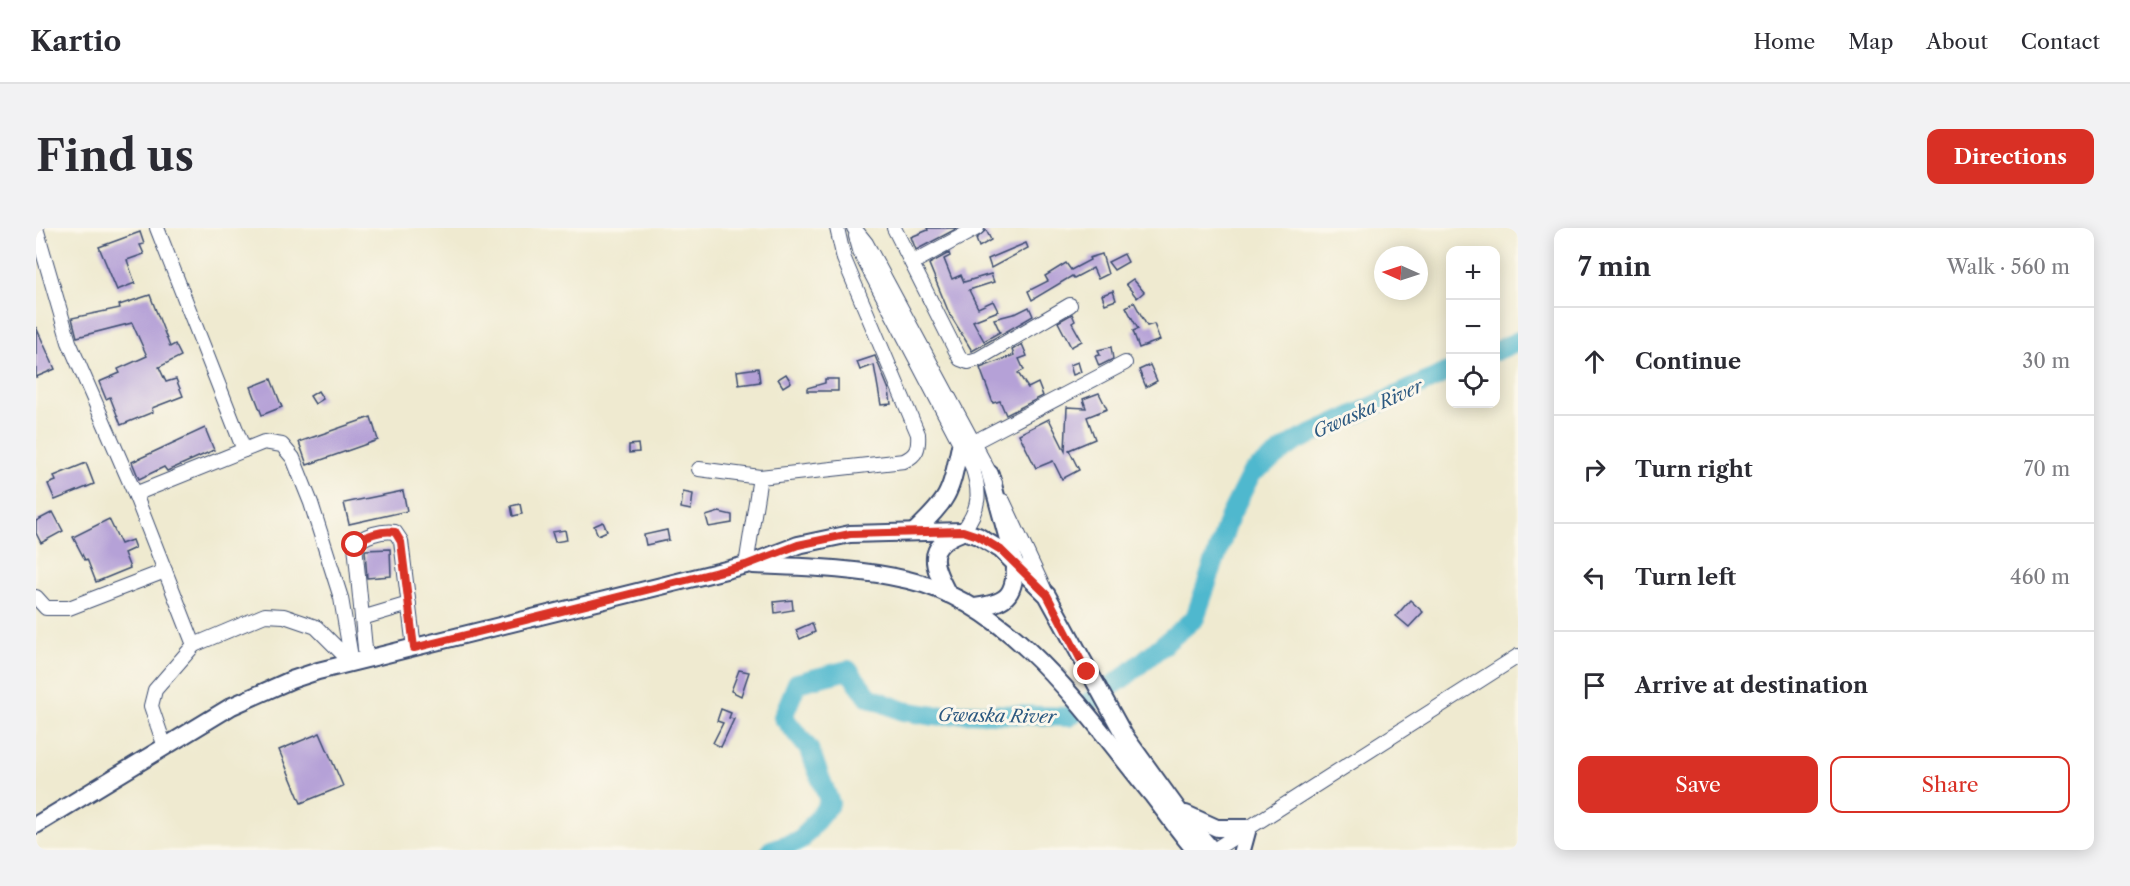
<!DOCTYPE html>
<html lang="en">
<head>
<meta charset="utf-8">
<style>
	:root { --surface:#fff; --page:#f2f2f3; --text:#2b2b33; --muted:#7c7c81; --line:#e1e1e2; --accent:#d93025 }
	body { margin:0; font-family:"Libre Caslon Text",serif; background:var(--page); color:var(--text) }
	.controls { position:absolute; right:18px; top:18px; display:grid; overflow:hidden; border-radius:12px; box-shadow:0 3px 15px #0003 }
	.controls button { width:54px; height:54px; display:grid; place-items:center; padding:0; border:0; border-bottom:2px solid var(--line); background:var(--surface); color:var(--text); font:30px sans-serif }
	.compass { position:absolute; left:1338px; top:18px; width:54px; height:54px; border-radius:50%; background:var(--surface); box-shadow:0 3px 15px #0003; rotate:273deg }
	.stop { position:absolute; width:18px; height:18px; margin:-14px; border:4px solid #d93025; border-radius:50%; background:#fff }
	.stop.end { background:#d93025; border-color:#fff; box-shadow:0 2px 6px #0008 }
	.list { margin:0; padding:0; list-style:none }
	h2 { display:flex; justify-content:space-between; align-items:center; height:78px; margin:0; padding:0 24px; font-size:26px }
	h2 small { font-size:20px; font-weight:400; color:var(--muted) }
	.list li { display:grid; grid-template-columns:39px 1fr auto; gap:18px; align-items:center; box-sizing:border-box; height:108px; padding:0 24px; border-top:2px solid var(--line) }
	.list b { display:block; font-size:22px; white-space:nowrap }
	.list em { font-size:20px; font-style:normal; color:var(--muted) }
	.actions { display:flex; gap:12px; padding:18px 24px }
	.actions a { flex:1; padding:14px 0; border:2px solid var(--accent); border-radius:12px; text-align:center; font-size:21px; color:var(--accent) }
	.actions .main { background:var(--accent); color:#fff }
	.icon { flex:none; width:33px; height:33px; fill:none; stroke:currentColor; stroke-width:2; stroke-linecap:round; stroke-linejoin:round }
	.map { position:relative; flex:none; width:1482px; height:622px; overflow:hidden; border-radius:12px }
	header { display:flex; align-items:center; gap:36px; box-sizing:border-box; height:84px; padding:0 30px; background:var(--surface); border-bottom:2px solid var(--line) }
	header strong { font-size:28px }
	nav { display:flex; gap:33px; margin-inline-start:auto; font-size:21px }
	.intro { display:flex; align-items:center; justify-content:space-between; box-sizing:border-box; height:144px; padding:0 36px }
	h1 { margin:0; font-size:42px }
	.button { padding:15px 27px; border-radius:12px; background:var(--accent); color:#fff; font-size:21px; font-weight:700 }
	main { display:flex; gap:36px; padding:0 36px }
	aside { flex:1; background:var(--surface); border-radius:12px; box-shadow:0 3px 15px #0003 }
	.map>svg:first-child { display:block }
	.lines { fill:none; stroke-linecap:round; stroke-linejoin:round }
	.river { stroke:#50b8ce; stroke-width:20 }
	.building { fill:#b5a1d7 }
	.minor-casing { stroke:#3b4b6f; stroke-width:16 }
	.major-casing { stroke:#3b4b6f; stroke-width:20 }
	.minor { stroke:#fff; stroke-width:14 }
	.major { stroke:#fff; stroke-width:16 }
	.route { stroke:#d93025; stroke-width:8 }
	.labels { text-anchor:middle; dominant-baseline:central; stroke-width:6; stroke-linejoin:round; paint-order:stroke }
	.water-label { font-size:18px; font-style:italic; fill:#2b5880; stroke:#fbf7ec }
</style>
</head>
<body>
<header>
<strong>Kartio</strong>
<nav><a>Home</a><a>Map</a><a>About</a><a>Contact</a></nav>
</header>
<div class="intro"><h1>Find us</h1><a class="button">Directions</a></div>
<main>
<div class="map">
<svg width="1482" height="622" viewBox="0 0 1482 622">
	<rect width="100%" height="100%" fill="#fbf7ec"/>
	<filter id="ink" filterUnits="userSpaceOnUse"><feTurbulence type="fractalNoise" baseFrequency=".0167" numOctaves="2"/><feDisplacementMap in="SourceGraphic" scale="12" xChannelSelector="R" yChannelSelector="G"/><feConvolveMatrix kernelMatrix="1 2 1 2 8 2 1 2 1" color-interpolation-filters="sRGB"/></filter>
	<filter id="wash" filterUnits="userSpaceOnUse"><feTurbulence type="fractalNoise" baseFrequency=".008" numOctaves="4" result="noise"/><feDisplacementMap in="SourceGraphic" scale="24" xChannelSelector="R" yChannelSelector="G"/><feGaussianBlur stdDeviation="1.35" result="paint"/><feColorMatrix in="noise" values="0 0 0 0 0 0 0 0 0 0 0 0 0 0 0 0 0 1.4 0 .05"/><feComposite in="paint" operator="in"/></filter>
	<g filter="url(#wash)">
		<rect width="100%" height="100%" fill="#efead0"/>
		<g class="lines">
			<!-- river -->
			<g class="river">
				<path d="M 1460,123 L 1482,113"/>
				<path d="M 735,622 L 765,612 L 794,575 L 773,521 L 747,489 L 761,455 L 812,442 L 833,469 L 867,483 L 899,488 L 930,485 L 1032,489 L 1091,447 L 1159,390 L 1194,288 L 1215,246 L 1259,214 L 1414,143"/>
			</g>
		</g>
		<g id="blocks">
			<!-- building -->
			<g class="building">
				<path d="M 891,0 L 922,0 L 880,22 L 875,9 L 892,2 Z"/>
				<path d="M 950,2 L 955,12 L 943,19 L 940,11 Z"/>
				<path d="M 104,4 L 108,16 L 104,17 L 108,26 L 91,32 L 99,55 L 81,62 L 63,19 Z"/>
				<path d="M 990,15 L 992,20 L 955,40 L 952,31 Z"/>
				<path d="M 913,25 L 914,28 L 908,31 L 916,51 L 925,47 L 928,54 L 955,46 L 958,54 L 933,62 L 942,80 L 957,73 L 962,83 L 937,93 L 948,113 L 964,104 L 958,91 L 981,85 L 993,79 L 997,88 L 936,123 L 913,85 L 893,36 Z"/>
				<path d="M 1066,26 L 1072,46 L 1062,51 L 1057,40 L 1038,50 L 1036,48 L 996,72 L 992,63 L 1012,53 L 1009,48 L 1030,35 L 1035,42 L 1054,32 L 1053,30 Z"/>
				<path d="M 1088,26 L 1092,34 L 1078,42 L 1072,34 Z"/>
				<path d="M 1097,51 L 1108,64 L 1101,70 L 1090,56 Z"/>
				<path d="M 1077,63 L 1080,72 L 1069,76 L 1066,67 Z"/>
				<path d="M 114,67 L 134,119 L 139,116 L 145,128 L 123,139 L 130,154 L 140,151 L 147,168 L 116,180 L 117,184 L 85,197 L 74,169 L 70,171 L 63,154 L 84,145 L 82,141 L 111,128 L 96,95 L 41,109 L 36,90 L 84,80 L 83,77 Z"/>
				<path d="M 1098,74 L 1111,98 L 1118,96 L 1124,112 L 1103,120 L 1097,103 L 1102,101 L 1090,79 Z"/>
				<path d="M 1036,86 L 1039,93 L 1036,95 L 1046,113 L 1035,119 L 1022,94 Z"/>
				<path d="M 0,99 L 19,141 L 0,149 Z"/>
				<path d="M 986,116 L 991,128 L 983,131 L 988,142 L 982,145 L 992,160 L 1002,155 L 1007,168 L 970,187 L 964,173 L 957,175 L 944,140 L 978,127 L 976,122 Z"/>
				<path d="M 1075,119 L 1077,131 L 1063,138 L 1059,128 L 1064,127 L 1062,122 Z"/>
				<path d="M 839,128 L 853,162 L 855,176 L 845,177 L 838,137 L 824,142 L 821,134 Z"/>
				<path d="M 1042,134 L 1045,144 L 1037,147 L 1034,137 Z"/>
				<path d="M 1114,137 L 1121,153 L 1110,159 L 1103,142 Z"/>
				<path d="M 722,140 L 724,154 L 703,157 L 701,143 Z"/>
				<path d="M 750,146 L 755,154 L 747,159 L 742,151 Z"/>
				<path d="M 235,151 L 246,179 L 226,187 L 215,159 Z"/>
				<path d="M 789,151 L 802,151 L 802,163 L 771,163 L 771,160 L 789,155 Z"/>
				<path d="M 282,163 L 287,171 L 279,176 L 274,168 Z"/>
				<path d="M 1063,165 L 1071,181 L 1051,189 L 1059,211 L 1033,222 L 1043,242 L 1026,251 L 1017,233 L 1000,240 L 983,206 L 1013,191 L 1029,223 L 1031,179 L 1050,180 L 1047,171 Z"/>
				<path d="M 335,189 L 342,212 L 271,237 L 263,214 Z"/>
				<path d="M 169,200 L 178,222 L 131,243 L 128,239 L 103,251 L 96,234 Z"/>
				<path d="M 602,216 L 603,224 L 593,225 L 593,217 Z"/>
				<path d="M 50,235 L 58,256 L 19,272 L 12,256 L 20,253 L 18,248 Z"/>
				<path d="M 367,263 L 371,283 L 313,296 L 308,275 Z"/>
				<path d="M 647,264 L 657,266 L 655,282 L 645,280 Z"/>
				<path d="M 484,276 L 486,286 L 477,288 L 475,278 Z"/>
				<path d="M 17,284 L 27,303 L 5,315 L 0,305 L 0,293 Z"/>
				<path d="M 683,284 L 696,287 L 696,295 L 673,299 L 670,288 Z"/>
				<path d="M 73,291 L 85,316 L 96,312 L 99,320 L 88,325 L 94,340 L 60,354 L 51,331 L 49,332 L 37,309 Z"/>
				<path d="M 567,294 L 571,303 L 562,307 L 558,298 Z"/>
				<path d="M 529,302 L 531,312 L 519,314 L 516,304 Z"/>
				<path d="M 631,302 L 633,312 L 610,317 L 608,307 Z"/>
				<path d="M 354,321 L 355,348 L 331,350 L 329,322 Z"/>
				<path d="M 756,372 L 757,382 L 739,385 L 738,374 Z"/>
				<path d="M 1374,372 L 1387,384 L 1373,399 L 1360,388 Z"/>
				<path d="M 776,395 L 779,404 L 764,411 L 760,402 Z"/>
				<path d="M 703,442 L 713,444 L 705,468 L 695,463 Z"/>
				<path d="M 685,481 L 695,485 L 693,490 L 698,491 L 685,519 L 677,515 L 687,495 L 681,493 Z"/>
				<path d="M 284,505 L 307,558 L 265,575 L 243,522 Z"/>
			</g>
		</g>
	</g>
	<g filter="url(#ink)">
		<use href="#blocks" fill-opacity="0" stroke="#3b4b6f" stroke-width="1.5"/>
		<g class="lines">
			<defs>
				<g id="minor">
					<path d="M 0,0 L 33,114 L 99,266 L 158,417"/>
					<path d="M 121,0 L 208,222"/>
					<path d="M 818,0 L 830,15 L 959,255"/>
					<path d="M 858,0 L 924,131 L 932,134 L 942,131 L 1034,77"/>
					<path d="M 820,8 L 825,26 L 936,238 C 945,265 944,280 927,303"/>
					<path d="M 876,35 L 941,0"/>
					<path d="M 938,214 L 1089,135"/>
					<path d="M 663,241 L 724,249"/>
					<path d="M 99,266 L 228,214 L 246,217 L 257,230 L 275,275 L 305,370 L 316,435 L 280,399 L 248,388 L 229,387 L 158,417 L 119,462 L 115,478 L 129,519"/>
					<path d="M 967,273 L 1008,361"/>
					<path d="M 710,337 L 724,249 L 868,233 C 881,227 883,220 882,206 L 808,31 L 801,0"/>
					<path d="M 0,369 L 10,380 L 33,380 L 129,343"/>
					<path d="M 326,390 L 373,376"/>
					<path d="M 330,431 L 319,317 C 328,307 346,302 359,304 L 365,313 L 378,420"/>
					<path d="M 1178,622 L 1482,428"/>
				</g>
				<g id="major">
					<path d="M 878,304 C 914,270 914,266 924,218"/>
					<path d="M 717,337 C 769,339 821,340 872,352 C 978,376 1052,489 1117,568 C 1131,586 1144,605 1159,622"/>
					<path d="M 912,366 C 897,338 888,319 924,305"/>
					<path d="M 939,379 C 969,375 979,369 979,337 L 954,246"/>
					<path d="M 1150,586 L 1181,600 L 1212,600 L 1206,622"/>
					<path d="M 0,597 L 196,478 L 255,452 L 282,443 L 710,337 L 762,317 L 814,306 L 927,303 L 942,308 L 965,322 L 1011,367 L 1088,507 L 1145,586 L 1176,622"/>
				</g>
			</defs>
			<!-- minor casing -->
			<use href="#minor" class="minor-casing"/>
			<!-- major casing -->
			<use href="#major" class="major-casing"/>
			<!-- minor -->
			<use href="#minor" class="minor"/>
			<!-- major -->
			<use href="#major" class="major"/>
		</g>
	</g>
	<g class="lines" filter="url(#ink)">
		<!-- route -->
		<path class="route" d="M 319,317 C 328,307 346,302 359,304 L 365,314 L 378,420 L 710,337 L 762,317 L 814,306 L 927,303 L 942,308 L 965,322 L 1011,367 L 1051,444"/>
	</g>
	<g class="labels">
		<!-- water labels -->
		<g class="water-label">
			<text transform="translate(1332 181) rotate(-24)">Gwaska River</text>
			<text transform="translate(961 488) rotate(1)">Gwaska River</text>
		</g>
	</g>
</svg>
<div class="controls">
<button>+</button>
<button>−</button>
<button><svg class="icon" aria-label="locate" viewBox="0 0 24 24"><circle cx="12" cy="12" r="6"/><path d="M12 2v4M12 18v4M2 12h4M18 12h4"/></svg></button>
</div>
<svg class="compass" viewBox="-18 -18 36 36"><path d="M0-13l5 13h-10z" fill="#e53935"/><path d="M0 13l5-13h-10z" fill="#7c7c81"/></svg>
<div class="stop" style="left:319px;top:317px"></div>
<div class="stop end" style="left:1051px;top:444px"></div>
</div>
<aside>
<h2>7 min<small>Walk · 560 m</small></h2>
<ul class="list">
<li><svg class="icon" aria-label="ahead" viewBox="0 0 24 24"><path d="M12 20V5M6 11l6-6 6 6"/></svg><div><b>Continue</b></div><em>30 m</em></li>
<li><svg class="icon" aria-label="right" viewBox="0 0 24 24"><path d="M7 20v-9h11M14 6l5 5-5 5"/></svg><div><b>Turn right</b></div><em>70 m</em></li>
<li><svg class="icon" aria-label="left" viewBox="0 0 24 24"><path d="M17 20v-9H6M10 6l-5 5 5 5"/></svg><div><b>Turn left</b></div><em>460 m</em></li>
<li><svg class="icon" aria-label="arrive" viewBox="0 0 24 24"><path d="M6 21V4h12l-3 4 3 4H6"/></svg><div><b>Arrive at destination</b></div></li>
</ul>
<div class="actions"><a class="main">Save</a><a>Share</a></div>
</aside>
</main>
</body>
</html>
